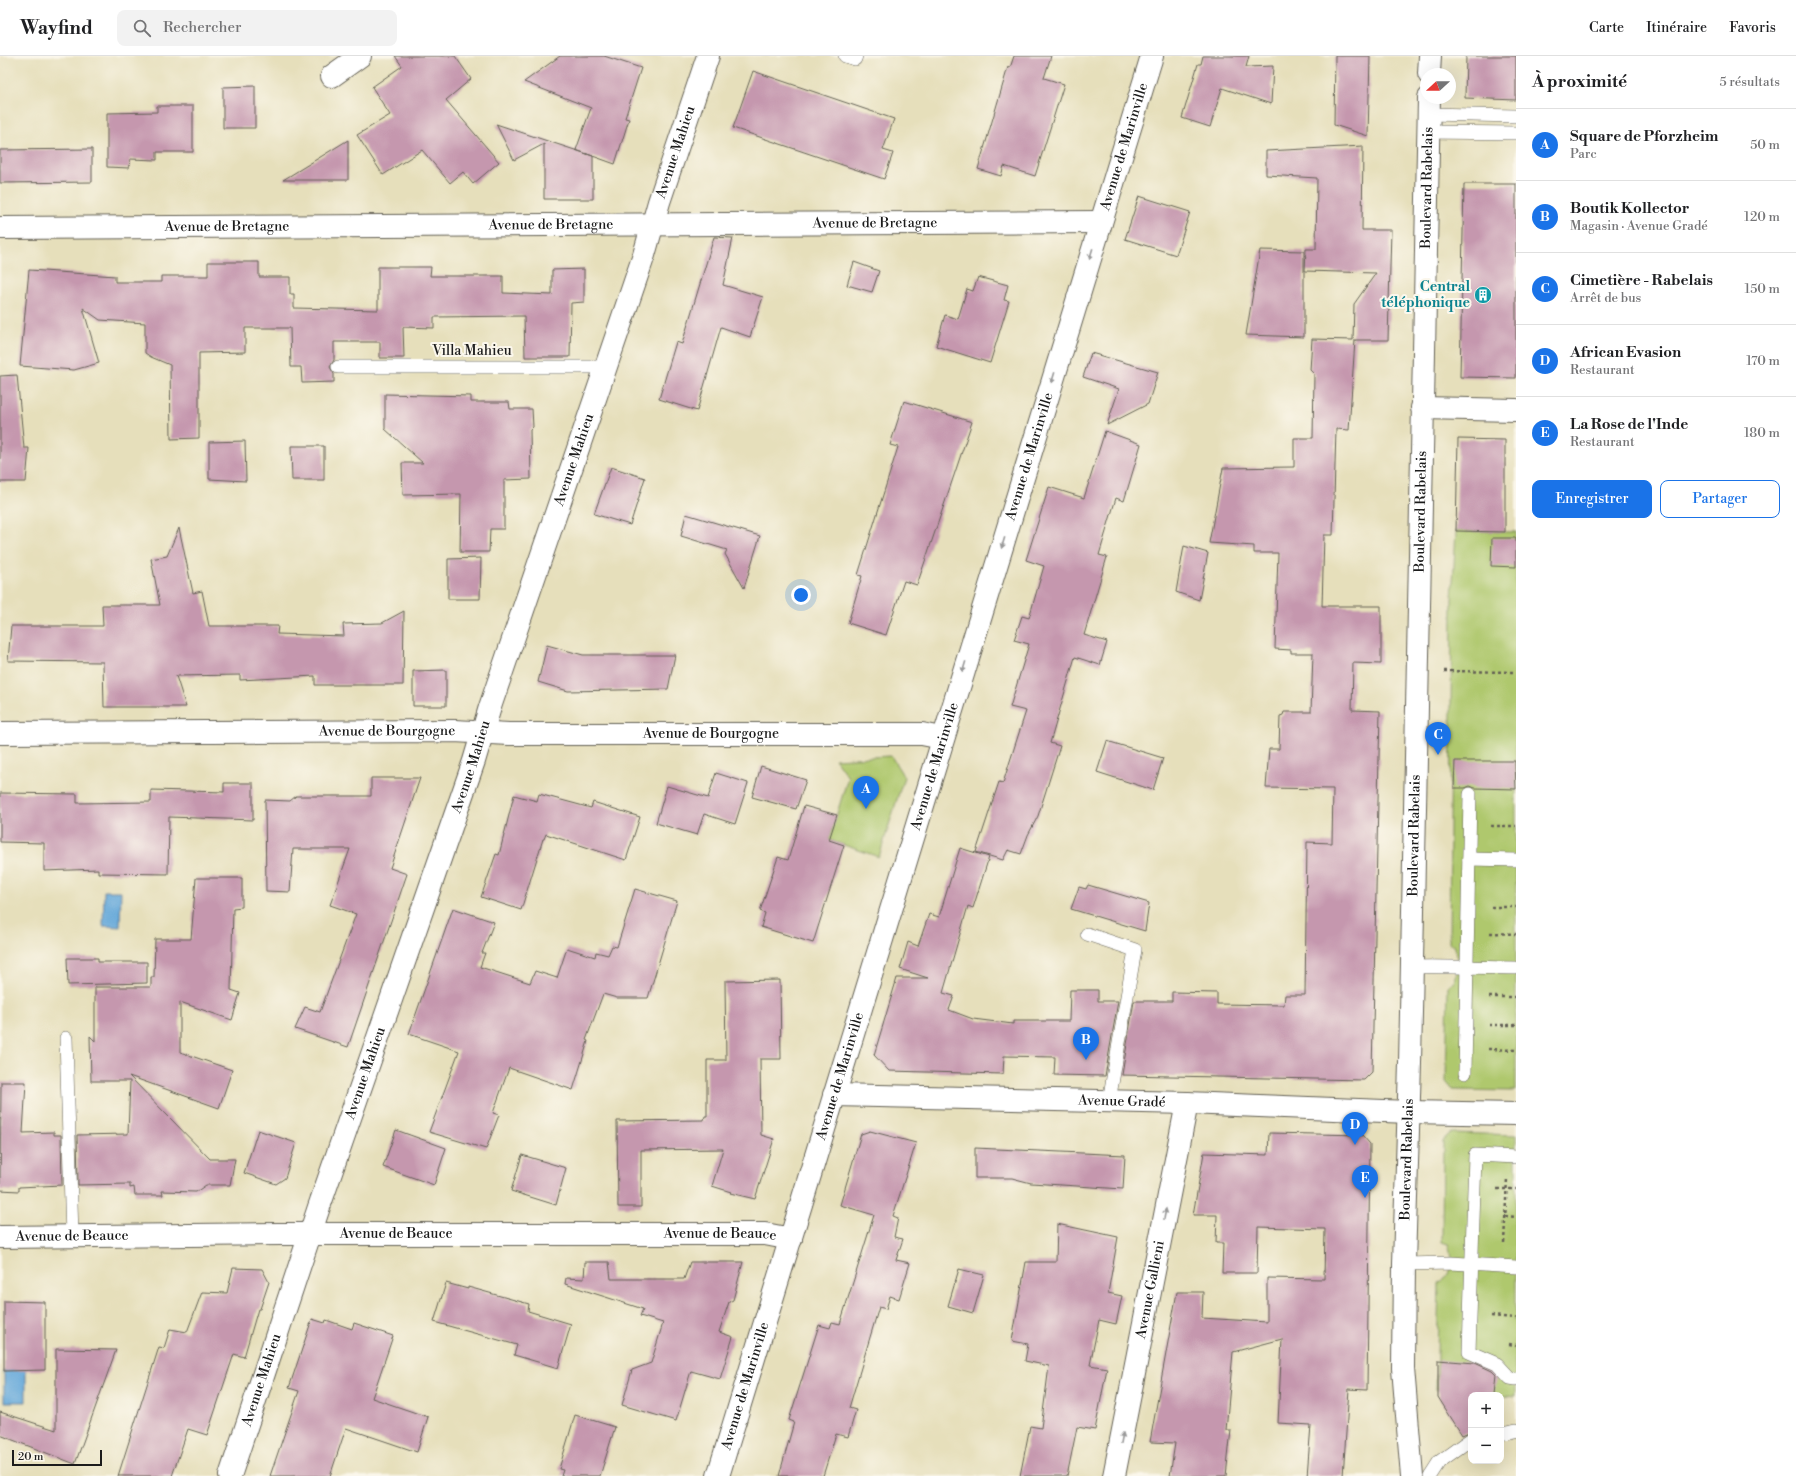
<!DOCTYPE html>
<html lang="fr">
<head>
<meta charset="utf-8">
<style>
	:root { --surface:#fff; --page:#f2f2f2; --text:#202124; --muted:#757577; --line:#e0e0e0; --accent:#1a73e8 }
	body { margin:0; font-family:"Libre Bodoni",serif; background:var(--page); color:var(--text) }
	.controls { position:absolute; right:12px; bottom:12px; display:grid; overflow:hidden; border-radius:8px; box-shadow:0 4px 16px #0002 }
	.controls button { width:36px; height:36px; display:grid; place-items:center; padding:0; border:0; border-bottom:1px solid var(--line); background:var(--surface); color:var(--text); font:20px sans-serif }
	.compass { position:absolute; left:1420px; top:12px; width:36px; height:36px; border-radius:50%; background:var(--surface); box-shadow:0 4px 16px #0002; rotate:249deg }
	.scale { position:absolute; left:12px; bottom:10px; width:90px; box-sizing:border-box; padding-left:4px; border:2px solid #1c1c1c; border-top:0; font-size:11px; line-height:14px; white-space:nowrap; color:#1c1c1c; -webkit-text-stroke:3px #fbf7ec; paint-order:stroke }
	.you { position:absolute; left:801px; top:539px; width:14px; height:14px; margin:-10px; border:3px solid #fff; border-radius:50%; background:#1a73e8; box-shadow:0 0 0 6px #1a73e833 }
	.badge { display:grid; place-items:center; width:26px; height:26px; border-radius:50%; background:var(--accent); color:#fff; font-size:13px; font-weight:700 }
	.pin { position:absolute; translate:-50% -33px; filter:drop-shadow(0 1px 2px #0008) }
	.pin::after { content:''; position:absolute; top:21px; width:14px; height:12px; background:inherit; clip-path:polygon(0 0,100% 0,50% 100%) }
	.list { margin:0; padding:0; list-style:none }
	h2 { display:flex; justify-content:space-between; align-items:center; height:52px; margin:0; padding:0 16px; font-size:17px }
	h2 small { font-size:13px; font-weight:400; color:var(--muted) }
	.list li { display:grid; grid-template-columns:26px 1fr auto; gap:12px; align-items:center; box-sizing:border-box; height:72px; padding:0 16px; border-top:1px solid var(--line) }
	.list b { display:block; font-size:15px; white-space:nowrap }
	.list p { margin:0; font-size:13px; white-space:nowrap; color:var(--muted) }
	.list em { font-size:13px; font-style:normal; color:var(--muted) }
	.actions { display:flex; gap:8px; padding:12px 16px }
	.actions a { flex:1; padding:9px 0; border:1px solid var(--accent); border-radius:8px; text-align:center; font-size:14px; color:var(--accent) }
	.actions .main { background:var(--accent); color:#fff }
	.icon { flex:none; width:22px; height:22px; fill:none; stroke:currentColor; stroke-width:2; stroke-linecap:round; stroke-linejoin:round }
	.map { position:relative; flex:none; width:1516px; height:1420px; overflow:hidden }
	header { display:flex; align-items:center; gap:24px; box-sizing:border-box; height:56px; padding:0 20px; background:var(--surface); border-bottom:1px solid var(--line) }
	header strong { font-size:19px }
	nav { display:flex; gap:22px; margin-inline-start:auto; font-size:14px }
	.search { width:280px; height:36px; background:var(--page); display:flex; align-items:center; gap:10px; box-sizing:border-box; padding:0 14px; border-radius:8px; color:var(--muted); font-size:15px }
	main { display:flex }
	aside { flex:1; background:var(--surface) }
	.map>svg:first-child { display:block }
	.green { fill:#afc86d; stroke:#667244 }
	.water { fill:#64a7d9; stroke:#40627a }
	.building { fill:#c597ae }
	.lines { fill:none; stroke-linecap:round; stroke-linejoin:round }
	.lane-casing { stroke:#636054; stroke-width:14 }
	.street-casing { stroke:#636054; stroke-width:24 }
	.secondary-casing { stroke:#636054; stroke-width:24 }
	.path { stroke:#636054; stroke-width:2.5; stroke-dasharray:3 3; stroke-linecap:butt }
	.lane { stroke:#fff; stroke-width:13 }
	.street { stroke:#fff; stroke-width:22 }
	.secondary { stroke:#fff; stroke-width:22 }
	.oneway { fill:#999 }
	.labels { text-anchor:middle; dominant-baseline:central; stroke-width:4; stroke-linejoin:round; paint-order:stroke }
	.street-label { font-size:14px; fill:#1c1c1c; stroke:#fbf7ec }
	.culture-label { font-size:14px; font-weight:bold; fill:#0d838f; stroke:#fbf7ec; text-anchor:end }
</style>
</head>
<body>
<header>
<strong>Wayfind</strong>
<div class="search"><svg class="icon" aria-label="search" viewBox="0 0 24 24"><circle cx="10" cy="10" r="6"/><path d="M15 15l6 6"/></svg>Rechercher</div>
<nav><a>Carte</a><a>Itinéraire</a><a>Favoris</a></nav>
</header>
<main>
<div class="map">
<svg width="1516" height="1420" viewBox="0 0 1516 1420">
	<rect width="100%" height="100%" fill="#fbf7ec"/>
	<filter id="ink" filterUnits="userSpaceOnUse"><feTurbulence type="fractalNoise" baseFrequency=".025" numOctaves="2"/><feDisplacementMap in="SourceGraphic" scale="8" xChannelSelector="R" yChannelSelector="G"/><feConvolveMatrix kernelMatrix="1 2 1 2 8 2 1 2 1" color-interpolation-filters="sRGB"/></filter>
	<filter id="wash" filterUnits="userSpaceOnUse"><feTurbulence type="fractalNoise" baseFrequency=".012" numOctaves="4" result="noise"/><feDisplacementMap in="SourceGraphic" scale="16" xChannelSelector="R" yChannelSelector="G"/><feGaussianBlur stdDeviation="0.9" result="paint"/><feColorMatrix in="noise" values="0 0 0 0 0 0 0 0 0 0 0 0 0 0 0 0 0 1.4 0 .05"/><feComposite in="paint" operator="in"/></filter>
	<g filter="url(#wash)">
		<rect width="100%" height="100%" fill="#e6dfbb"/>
		<!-- green -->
		<g class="green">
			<path d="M 1456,475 L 1516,476 L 1516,1035 L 1453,1034 L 1446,1026 L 1448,929 L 1454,926 C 1459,915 1459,901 1454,889 L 1449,887 L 1452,543 Z"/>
			<path d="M 891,700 L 904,721 L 879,801 L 829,784 L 848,721 L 835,703 Z"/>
			<path d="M 1452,1077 L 1516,1079 L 1516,1341 L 1436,1334 L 1439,1226 C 1455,1221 1452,1202 1448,1188 L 1442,1186 L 1443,1085 Z"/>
		</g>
		<!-- water -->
		<g class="water">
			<path d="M 104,835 L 121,835 L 120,871 L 103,870 Z"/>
			<path d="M 26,1314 L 26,1346 L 4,1346 L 4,1315 Z"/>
		</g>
		<g id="blocks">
			<!-- building -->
			<g class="building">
				<path d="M 395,0 L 455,0 L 471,23 L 446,44 L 499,106 L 473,128 L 463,116 L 450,127 L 422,94 L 383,119 L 357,79 L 390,59 L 372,31 L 402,10 Z"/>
				<path d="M 560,0 L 604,0 L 641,12 L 625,62 L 629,63 L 615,108 L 576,94 L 591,52 L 524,26 Z"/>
				<path d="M 1014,0 L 1051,0 L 1044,22 L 1064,28 L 1035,120 L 1004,110 L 1001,120 L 978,113 L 1008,11 L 1010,12 Z"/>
				<path d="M 1203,0 L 1249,0 L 1246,11 L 1273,10 L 1271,48 L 1222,32 L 1210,71 L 1182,62 L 1198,8 L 1201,8 Z"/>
				<path d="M 1335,0 L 1370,0 L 1368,80 L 1334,69 Z"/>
				<path d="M 1466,0 L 1516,0 L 1516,44 L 1465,42 Z"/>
				<path d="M 753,15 L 894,63 L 883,94 L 893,97 L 884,123 L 733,72 Z"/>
				<path d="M 255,30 L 255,72 L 223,72 L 223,31 Z"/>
				<path d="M 157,50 L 193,50 L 193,96 L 157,96 L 157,104 L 130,103 L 129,112 L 107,111 L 107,57 L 157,56 Z"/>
				<path d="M 496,68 L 593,100 L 593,143 L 544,143 L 544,88 L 514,104 Z"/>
				<path d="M 348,84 L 348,124 L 283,124 Z"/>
				<path d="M 1363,90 L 1362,174 L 1391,174 L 1388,284 L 1355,284 L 1349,374 L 1336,373 L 1333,479 L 1324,479 L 1322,550 L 1381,550 L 1381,608 L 1353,607 L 1352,654 L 1380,655 L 1372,1016 L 1364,1024 L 1122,1019 L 1134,945 L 1172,945 L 1172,936 L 1217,937 L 1217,948 L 1284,949 L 1285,939 L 1305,939 L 1307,786 L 1332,787 L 1333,733 L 1266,732 L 1269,693 L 1279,693 L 1280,660 L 1283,659 L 1284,656 L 1311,656 L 1313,597 L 1291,597 L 1291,594 L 1275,593 L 1278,497 L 1254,497 L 1254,490 L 1209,487 L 1223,412 L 1294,411 L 1294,382 L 1313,382 L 1314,318 L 1310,314 L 1312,283 L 1353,284 L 1354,248 L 1376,217 L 1305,215 L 1306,193 L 1316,193 L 1317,122 L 1266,119 L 1266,95 Z"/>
				<path d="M 92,93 L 92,126 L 0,127 L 0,94 Z"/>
				<path d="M 1464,128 L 1516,128 L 1516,322 L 1460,321 Z"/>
				<path d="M 1139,140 L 1190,156 L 1176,199 L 1125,183 Z"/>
				<path d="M 714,181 L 733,182 L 723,229 L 763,241 L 750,281 L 721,271 L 697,355 L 659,343 L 676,286 L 682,288 Z"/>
				<path d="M 1260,194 L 1304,195 L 1304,281 L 1246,279 Z"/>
				<path d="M 208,206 L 259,206 L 259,221 L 290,221 L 290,238 L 294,238 L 294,252 L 378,254 L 378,211 L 431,211 L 430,220 L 503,220 L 503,237 L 552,239 L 552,214 L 584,213 L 584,246 L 571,247 L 570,301 L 525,301 L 524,260 L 434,261 L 434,272 L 403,271 L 404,302 L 380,302 L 380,286 L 334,286 L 334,304 L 330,311 L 334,318 L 334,326 L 302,327 L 301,311 L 291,311 L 290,272 L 245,272 L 245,296 L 199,297 L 199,382 L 171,383 L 170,309 L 151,301 L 145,297 L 145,267 L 100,264 L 83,252 L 99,307 L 74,314 L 20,310 L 29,214 L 115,220 L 115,226 L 161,226 L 161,220 L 208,220 Z"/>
				<path d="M 854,206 L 879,215 L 872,236 L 847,229 Z"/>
				<path d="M 978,221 L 1008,229 L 1004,244 L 1009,245 L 990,307 L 936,290 L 945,259 L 958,263 L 967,233 L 973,235 Z"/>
				<path d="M 1091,297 L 1158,316 L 1148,348 L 1107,369 L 1119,333 L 1083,321 Z"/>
				<path d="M 17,319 L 24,392 L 29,392 L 26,426 L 0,426 L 0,320 Z"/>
				<path d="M 385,338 L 471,340 L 471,346 L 509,346 L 510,353 L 532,353 L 533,371 L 530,374 L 531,423 L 504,424 L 504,473 L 490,473 L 489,496 L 460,496 L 461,438 L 403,439 L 402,407 L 423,407 L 385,373 Z"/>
				<path d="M 904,345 L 972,366 L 917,529 L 904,525 L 886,579 L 848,567 L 862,520 L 858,519 L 898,391 L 890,389 Z"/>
				<path d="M 1105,375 L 1141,388 L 1124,445 L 1116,442 L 1099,499 L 1107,501 L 1084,579 L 1107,586 L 1100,609 L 1075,601 L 1050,687 L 1060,690 L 1038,760 L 1028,779 L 1021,798 L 1008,794 L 1003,804 L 976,796 L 999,726 L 1003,727 L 1026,655 L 1010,651 L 1029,588 L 1014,584 L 1022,560 L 1029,562 L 1044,510 L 1026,504 L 1049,431 L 1084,442 Z"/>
				<path d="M 1458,383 L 1505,384 L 1505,476 L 1456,475 Z"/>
				<path d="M 245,385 L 246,425 L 209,423 L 209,386 Z"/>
				<path d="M 291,390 L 324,390 L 324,424 L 292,424 Z"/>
				<path d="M 611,411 L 645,422 L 630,469 L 594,458 Z"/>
				<path d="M 686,458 L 760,480 L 744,532 L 725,498 L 727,494 L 681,480 Z"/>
				<path d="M 179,472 L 193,537 L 202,535 L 209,570 L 278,570 L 277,578 L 344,580 L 343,568 L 382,567 L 404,555 L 403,629 L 315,629 L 315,620 L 240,624 L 240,619 L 176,620 L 186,651 L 104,651 L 103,606 L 8,605 L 11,570 L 103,570 L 102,549 L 160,549 L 151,503 L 167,500 Z"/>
				<path d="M 1492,482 L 1516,482 L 1516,511 L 1491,510 Z"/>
				<path d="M 1184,490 L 1208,497 L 1199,544 L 1176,536 Z"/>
				<path d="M 481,502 L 480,543 L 448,543 L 448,503 Z"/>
				<path d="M 547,589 L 583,599 L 675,599 L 668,633 L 568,635 L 538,626 Z"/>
				<path d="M 446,614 L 446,650 L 413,650 L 413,615 Z"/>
				<path d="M 1107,685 L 1163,702 L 1153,734 L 1097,716 Z"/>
				<path d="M 1455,705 L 1515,705 L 1516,733 L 1475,732 L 1470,730 L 1465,732 L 1454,732 Z"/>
				<path d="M 761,710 L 806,724 L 796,753 L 752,741 Z"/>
				<path d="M 716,717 L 748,727 L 735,768 L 704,758 L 697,779 L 656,767 L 667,730 L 708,742 Z"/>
				<path d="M 371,722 L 420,722 L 390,812 L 407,818 L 348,991 L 295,973 L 305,951 L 320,956 L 356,858 L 330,849 L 350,793 L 293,793 L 290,836 L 266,835 L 265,744 L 290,745 L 296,740 L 371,740 Z"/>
				<path d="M 224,727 L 253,727 L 253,764 L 169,761 L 168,818 L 98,817 L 98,813 L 44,815 L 44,787 L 0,786 L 0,737 L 77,738 L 77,747 L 151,746 L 151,734 L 224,736 Z"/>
				<path d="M 539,738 L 591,752 L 593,746 L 640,761 L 626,804 L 546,778 L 544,783 L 543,783 L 521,854 L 481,841 L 496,798 L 499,799 L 514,739 L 537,745 Z"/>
				<path d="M 804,750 L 837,759 L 829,784 L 844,789 L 813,887 L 761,871 L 765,857 L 760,855 L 778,801 L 788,804 Z"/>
				<path d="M 960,792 L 989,801 L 973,852 L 968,850 L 943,937 L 954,940 L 949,954 L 973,963 L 1013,968 L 1013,965 L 1069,965 L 1070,934 L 1098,934 L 1098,945 L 1118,945 L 1105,1020 L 1054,1019 L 1055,1001 L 1004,1000 L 1003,1018 L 889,1015 L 874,999 L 897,922 L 928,922 L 900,913 L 908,886 L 918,890 L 929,858 L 939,861 Z"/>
				<path d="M 196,822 L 242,822 L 242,851 L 233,852 L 231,934 L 240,937 L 232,964 L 180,946 L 180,996 L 232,1014 L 219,1052 L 129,1020 L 210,1103 L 235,1103 L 230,1129 L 206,1129 L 196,1136 L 162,1135 L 163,1139 L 135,1139 L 134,1131 L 130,1132 L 130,1128 L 78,1129 L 77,1079 L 128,1078 L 130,1025 L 91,1025 L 90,980 L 95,985 L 95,931 L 151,931 L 151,921 L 154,921 L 155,883 L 191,883 Z"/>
				<path d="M 1088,829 L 1149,847 L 1145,875 L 1071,853 L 1079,831 L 1086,833 Z"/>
				<path d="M 635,833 L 677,845 L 648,942 L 617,942 L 603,938 L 586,984 L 588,985 L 573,1034 L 509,1012 L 493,1057 L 499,1059 L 486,1093 L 429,1076 L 459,995 L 409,978 L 453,852 L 494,866 L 482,897 L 485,897 L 480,911 L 530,927 L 535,915 L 557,922 L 567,892 L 595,901 L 596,896 L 608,899 L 612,890 L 617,891 Z"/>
				<path d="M 67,902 L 98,902 L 98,906 L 147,906 L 147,927 L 68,929 Z"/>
				<path d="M 780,924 L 781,1003 L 760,1003 L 761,1079 L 774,1083 L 755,1143 L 730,1137 L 731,1136 L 712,1130 L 723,1093 L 641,1094 L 641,1151 L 618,1151 L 617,1065 L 704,1064 L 705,1060 L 707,1060 L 707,1004 L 726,1004 L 725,925 Z"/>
				<path d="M 1,1026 L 26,1026 L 23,1077 L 54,1076 L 54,1079 L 61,1079 L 62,1129 L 19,1131 L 19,1135 L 0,1134 Z"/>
				<path d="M 258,1074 L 296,1087 L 285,1122 L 276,1128 L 244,1117 Z"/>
				<path d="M 396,1074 L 446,1092 L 434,1129 L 383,1111 Z"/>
				<path d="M 870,1075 L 916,1087 L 893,1160 L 898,1162 L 894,1181 L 903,1183 L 896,1204 L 910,1207 L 899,1243 L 890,1240 L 886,1253 L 879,1251 L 849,1352 L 856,1354 L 848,1381 L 836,1378 L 823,1420 L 779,1420 L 794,1366 L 789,1364 L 819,1269 L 830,1272 L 832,1266 L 840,1268 L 874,1159 L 840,1149 L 861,1078 Z"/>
				<path d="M 1269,1077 L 1362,1079 L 1370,1088 L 1367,1334 L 1349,1333 L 1343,1420 L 1307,1420 L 1311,1369 L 1278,1367 L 1282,1283 L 1233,1296 L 1226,1374 L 1231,1374 L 1226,1420 L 1170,1420 L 1175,1387 L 1150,1386 L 1177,1236 L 1203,1236 L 1202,1262 L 1267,1266 L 1267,1222 L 1324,1223 L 1325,1173 L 1258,1171 L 1257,1217 L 1222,1217 L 1223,1187 L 1216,1187 L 1217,1159 L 1193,1159 L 1204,1097 L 1268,1099 Z"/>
				<path d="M 975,1092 L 1125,1099 L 1123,1133 L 1031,1127 L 1012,1122 L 975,1122 Z"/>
				<path d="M 522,1099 L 566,1112 L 556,1149 L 511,1135 Z"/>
				<path d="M 1057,1168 L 1118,1181 L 1108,1237 L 1122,1240 L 1116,1268 L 1099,1264 L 1090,1309 L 1107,1312 L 1095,1374 L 1077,1371 L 1067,1420 L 1020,1420 L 1030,1370 L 1041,1372 L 1049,1310 L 1025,1305 L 1028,1288 L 1012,1285 L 1026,1206 L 1056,1206 Z"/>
				<path d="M 585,1206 L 609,1206 L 611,1223 L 684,1223 L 690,1206 L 743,1206 L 733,1244 L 729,1246 L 719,1276 L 733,1281 L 720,1323 L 691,1315 L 676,1365 L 622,1349 L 632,1314 L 651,1307 L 663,1267 L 640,1260 L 643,1253 L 565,1228 L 566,1222 L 584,1223 Z"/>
				<path d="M 233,1212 L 262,1213 L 269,1226 L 260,1253 L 258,1253 L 244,1301 L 234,1298 L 207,1379 L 188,1373 L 172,1420 L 118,1420 L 159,1291 L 164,1292 L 170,1273 L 187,1276 L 202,1236 L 227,1237 Z"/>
				<path d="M 959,1213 L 984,1219 L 973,1257 L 948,1250 Z"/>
				<path d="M 446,1227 L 468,1233 L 468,1231 L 529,1248 L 528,1255 L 571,1268 L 558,1312 L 514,1299 L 517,1289 L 434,1266 Z"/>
				<path d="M 4,1245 L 45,1246 L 45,1314 L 4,1315 Z"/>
				<path d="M 312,1263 L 325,1267 L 326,1264 L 352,1273 L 354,1267 L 393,1280 L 372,1342 L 428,1361 L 417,1396 L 346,1372 L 330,1420 L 270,1420 L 299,1335 L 289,1332 Z"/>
				<path d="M 56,1293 L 116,1294 L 75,1408 L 0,1379 L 0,1356 L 56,1374 Z"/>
				<path d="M 1438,1304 L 1475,1307 L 1492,1315 L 1496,1319 L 1494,1339 L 1471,1339 L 1471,1375 L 1462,1379 L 1438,1341 Z"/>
				<path d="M 575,1359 L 615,1371 L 600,1420 L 561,1420 L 563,1414 L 559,1413 Z"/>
			</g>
		</g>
	</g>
	<g filter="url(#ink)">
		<use href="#blocks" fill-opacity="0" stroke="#636054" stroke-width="1"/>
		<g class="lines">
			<defs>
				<g id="lane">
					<path d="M 845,0 L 855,3 L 856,0"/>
					<path d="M 1428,58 L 1516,60"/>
					<path d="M 1427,76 L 1516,77"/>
					<path d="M 338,311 L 606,311"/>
					<path d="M 1469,803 L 1516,804"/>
					<path d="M 1087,878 L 1135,894 L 1109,1045"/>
					<path d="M 1411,911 C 1446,910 1481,912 1516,912"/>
					<path d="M 66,982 L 72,1180"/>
					<path d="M 1465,1017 L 1470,738"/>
					<path d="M 1516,1101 L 1475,1099 L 1469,1296 L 1497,1308 L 1510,1322 L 1516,1323"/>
					<path d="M 1404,1208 L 1451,1207 L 1516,1211"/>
					<path d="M 1501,1378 L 1516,1375"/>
					<path d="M 1430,1420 L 1439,1406 L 1471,1383"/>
				</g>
				<g id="street">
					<path d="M 332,20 L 360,0"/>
					<path id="s1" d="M 0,172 L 1101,166"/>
					<path d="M 1422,352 L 1516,354"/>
					<path id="s2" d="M 0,677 L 454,675 L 509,678 L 922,678 L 942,682"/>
					<path id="s3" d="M 834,1039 L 1187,1047 L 1409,1056"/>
					<path id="s4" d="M 0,1181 L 281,1178 L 765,1178 L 791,1183"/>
					<path id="s5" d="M 230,1420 L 319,1151 L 474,705 L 490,651 L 644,199 L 659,146 L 708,0"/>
					<path id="s6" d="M 1114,1420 L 1187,1047"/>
				</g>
				<g id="secondary">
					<path d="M 1429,18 L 1430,0"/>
					<path d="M 1409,1056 L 1516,1058"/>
					<path id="s7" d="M 718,1420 L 1152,0"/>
					<path id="s8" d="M 1412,1420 L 1403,1312 L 1404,1208 L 1410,1007 L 1429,42"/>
				</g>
			</defs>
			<!-- lane casing -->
			<use href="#lane" class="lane-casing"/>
			<!-- street casing -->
			<use href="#street" class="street-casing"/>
			<!-- secondary casing -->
			<use href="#secondary" class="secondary-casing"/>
			<!-- path -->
			<g class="path">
				<path d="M 1444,615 L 1516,616"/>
				<path d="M 1491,770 L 1516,770"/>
				<path d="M 1491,851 L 1516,851"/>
				<path d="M 1490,877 L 1516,878"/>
				<path d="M 1489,941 L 1516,941"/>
				<path d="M 1489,969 L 1516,969"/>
				<path d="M 1488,993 L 1516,994"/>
				<path d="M 1497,1133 L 1516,1133"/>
				<path d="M 1505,1160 L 1516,1161"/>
				<path d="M 1504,1187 L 1507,1122"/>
				<path d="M 1491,1260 L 1516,1262"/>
				<path d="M 1509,1288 L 1516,1289"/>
			</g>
			<!-- lane -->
			<use href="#lane" class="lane"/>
			<!-- street -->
			<use href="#street" class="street"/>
			<!-- secondary -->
			<use href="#secondary" class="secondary"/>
		</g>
		<!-- one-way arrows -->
		<defs><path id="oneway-solid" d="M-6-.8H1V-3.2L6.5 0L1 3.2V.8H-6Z"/></defs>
		<g class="oneway">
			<use href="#oneway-solid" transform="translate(1091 198) rotate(107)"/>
			<use href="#oneway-solid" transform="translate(1053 322) rotate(107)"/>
			<use href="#oneway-solid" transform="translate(1003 487) rotate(107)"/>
			<use href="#oneway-solid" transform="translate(964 611) rotate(107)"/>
			<use href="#oneway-solid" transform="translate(1165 1158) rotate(-79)"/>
			<use href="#oneway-solid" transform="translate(1122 1382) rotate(-79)"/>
		</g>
	</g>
	<!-- icons -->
	<defs>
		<symbol id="building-disc" viewBox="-11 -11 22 22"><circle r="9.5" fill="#0f9aa8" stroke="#fbf7ec"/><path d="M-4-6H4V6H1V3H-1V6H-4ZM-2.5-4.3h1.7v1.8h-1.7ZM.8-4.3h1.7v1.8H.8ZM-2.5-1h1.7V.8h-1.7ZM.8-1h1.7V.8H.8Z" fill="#fff"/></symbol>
	</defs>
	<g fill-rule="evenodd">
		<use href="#building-disc" x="1473" y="229" width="20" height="20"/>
	</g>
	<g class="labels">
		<!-- street labels -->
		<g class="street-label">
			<text stroke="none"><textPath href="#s7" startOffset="1390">Avenue de Marinville</textPath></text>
			<text stroke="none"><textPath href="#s5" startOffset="1397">Avenue Mahieu</textPath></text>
			<text stroke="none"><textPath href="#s8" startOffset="1289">Boulevard Rabelais</textPath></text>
			<text stroke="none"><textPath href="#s1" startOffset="875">Avenue de Bretagne</textPath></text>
			<text stroke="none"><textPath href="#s1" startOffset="551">Avenue de Bretagne</textPath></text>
			<text stroke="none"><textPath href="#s1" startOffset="227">Avenue de Bretagne</textPath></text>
			<text x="472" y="295">Villa Mahieu</text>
			<text stroke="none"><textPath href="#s7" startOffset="1066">Avenue de Marinville</textPath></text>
			<text stroke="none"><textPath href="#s5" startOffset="1073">Avenue Mahieu</textPath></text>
			<text stroke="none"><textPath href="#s8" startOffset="965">Boulevard Rabelais</textPath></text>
			<text stroke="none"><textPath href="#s2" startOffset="387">Avenue de Bourgogne</textPath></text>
			<text stroke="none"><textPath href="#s2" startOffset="711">Avenue de Bourgogne</textPath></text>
			<text stroke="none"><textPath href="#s7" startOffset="742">Avenue de Marinville</textPath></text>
			<text stroke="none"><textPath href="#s5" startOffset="749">Avenue Mahieu</textPath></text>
			<text stroke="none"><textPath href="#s8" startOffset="641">Boulevard Rabelais</textPath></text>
			<text stroke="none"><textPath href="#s5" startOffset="425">Avenue Mahieu</textPath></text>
			<text stroke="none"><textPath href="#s7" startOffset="418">Avenue de Marinville</textPath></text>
			<text stroke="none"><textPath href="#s3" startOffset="288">Avenue Gradé</textPath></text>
			<text stroke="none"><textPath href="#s8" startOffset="317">Boulevard Rabelais</textPath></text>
			<text stroke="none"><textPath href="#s4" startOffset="396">Avenue de Beauce</textPath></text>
			<text stroke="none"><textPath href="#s4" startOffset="72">Avenue de Beauce</textPath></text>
			<text stroke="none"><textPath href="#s4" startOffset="720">Avenue de Beauce</textPath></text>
			<text stroke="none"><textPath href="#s6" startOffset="190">Avenue Gallieni</textPath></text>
			<text stroke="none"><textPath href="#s5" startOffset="101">Avenue Mahieu</textPath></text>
			<text stroke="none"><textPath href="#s7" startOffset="94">Avenue de Marinville</textPath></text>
		</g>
		<!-- culture labels -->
		<g class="culture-label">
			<text x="1470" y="231">Central<tspan x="1470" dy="16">téléphonique</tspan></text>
		</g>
	</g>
</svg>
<div class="controls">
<button>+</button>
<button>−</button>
</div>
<svg class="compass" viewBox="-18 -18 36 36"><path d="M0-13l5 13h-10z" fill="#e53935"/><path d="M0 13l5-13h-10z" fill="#757577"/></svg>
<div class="scale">20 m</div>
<div class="you"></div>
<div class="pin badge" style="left:866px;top:753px">A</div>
<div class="pin badge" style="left:1086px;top:1004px">B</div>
<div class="pin badge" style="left:1438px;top:699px">C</div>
<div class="pin badge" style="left:1355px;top:1089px">D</div>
<div class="pin badge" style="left:1365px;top:1142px">E</div>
</div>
<aside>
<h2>À proximité<small>5 résultats</small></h2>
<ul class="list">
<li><span class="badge">A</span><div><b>Square de Pforzheim</b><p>Parc</p></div><em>50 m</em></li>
<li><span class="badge">B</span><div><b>Boutik Kollector</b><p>Magasin · Avenue Gradé</p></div><em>120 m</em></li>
<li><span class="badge">C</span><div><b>Cimetière - Rabelais</b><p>Arrêt de bus</p></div><em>150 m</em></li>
<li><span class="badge">D</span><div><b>African Evasion</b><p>Restaurant</p></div><em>170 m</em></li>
<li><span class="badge">E</span><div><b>La Rose de l'Inde</b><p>Restaurant</p></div><em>180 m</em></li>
</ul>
<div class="actions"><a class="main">Enregistrer</a><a>Partager</a></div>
</aside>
</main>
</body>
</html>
